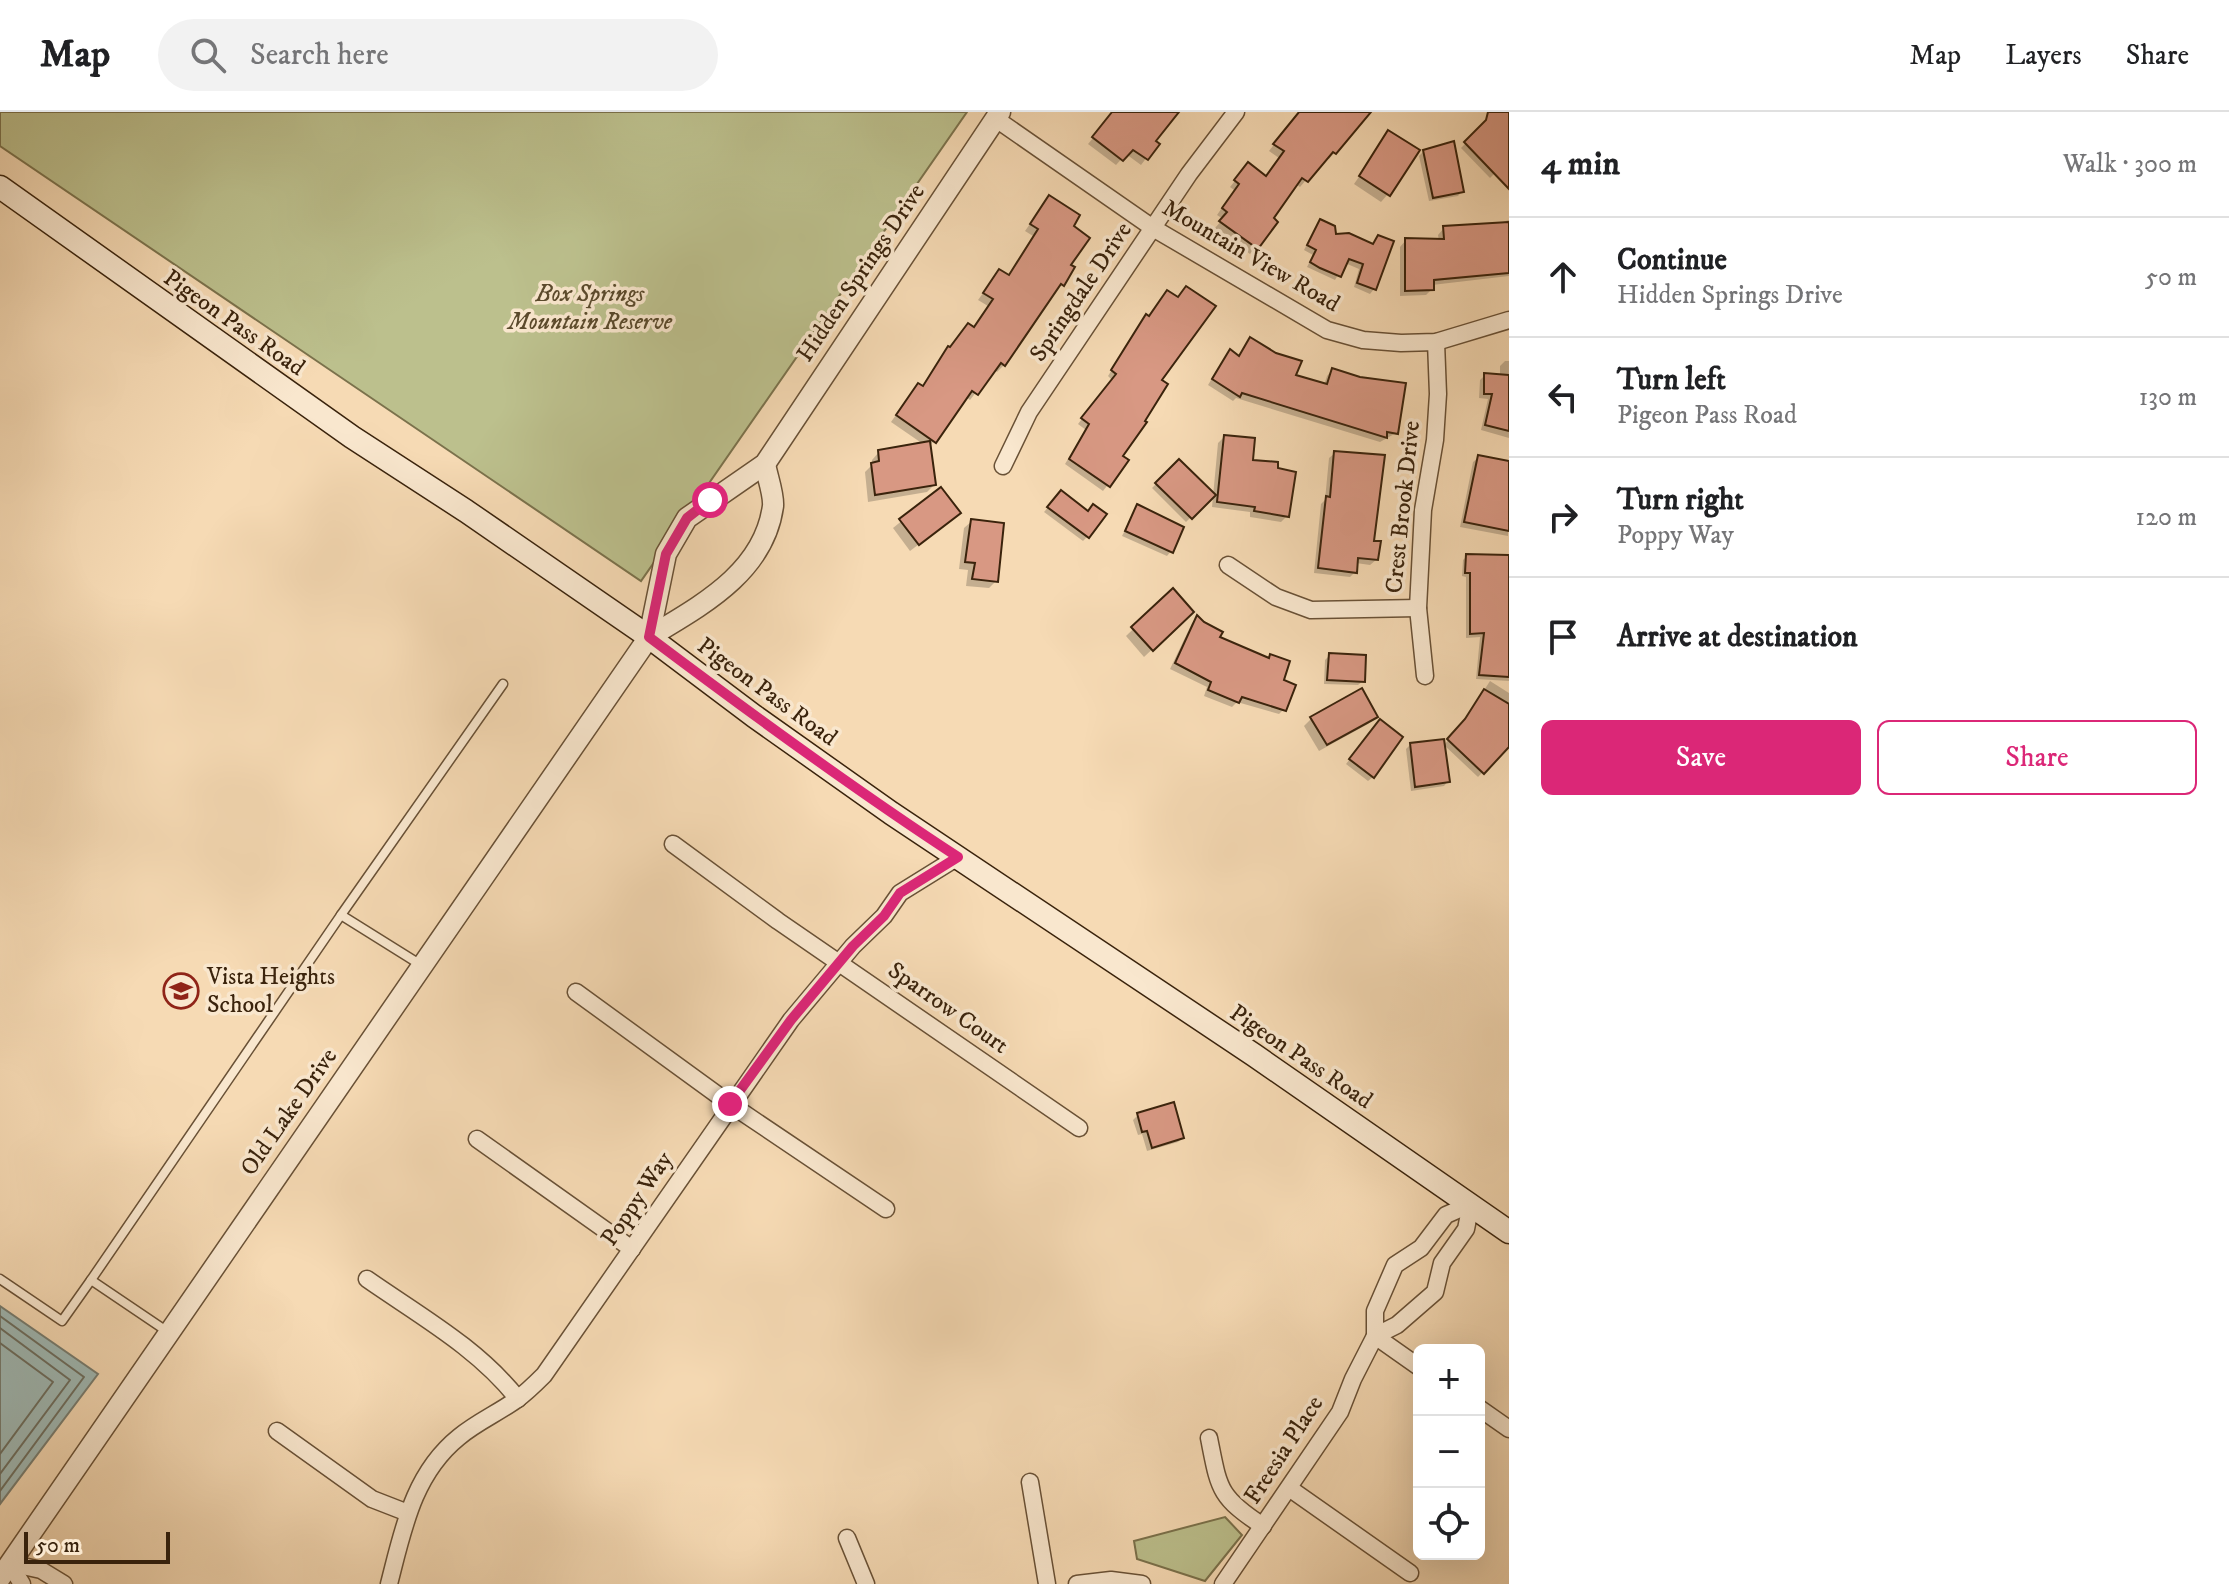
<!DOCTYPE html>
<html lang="en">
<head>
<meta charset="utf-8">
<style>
	:root { --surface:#fff; --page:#f2f2f2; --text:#202124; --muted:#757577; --line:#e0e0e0; --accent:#db2777 }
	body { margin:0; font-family:"IM FELL DW Pica",serif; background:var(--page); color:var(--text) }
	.controls { position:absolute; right:24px; bottom:24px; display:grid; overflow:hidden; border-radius:12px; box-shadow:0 8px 32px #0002 }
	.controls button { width:72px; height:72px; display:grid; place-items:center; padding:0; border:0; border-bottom:2px solid var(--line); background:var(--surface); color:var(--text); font:40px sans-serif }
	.scale { position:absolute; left:24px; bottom:20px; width:146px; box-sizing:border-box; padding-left:8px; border:4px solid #3a230c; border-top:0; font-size:22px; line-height:28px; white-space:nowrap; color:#3a230c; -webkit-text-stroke:6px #f9e7ce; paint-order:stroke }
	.stop { position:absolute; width:24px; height:24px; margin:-18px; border:6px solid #db2777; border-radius:50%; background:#fff }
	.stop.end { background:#db2777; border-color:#fff; box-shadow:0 2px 8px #0008 }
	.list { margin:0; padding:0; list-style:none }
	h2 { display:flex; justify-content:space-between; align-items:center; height:104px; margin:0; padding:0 32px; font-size:34px }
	h2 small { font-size:26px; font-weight:400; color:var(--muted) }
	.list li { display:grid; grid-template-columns:52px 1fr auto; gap:24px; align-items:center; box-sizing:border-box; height:120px; padding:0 32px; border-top:2px solid var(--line) }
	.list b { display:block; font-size:30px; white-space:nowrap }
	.list p { margin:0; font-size:26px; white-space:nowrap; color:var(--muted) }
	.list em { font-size:26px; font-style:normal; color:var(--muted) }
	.actions { display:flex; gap:16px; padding:24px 32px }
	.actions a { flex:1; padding:18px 0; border:2px solid var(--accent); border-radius:12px; text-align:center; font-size:28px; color:var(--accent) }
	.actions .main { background:var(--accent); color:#fff }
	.icon { flex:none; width:44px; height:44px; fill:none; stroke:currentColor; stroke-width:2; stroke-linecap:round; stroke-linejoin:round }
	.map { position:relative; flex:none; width:1509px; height:1472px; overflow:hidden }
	header { display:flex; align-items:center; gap:48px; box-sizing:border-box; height:112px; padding:0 40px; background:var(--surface); border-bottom:2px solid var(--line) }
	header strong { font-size:38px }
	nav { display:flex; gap:44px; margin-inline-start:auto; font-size:28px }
	.search { width:560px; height:72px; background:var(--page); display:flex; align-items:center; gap:20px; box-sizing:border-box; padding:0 28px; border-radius:44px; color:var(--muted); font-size:30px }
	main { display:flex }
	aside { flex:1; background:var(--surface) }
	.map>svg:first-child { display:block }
	.green { fill:#bcc08d; stroke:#7b724c; stroke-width:2 }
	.water { fill:#9fb9b5; stroke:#777d71; stroke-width:2 }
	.shadow { fill:#0003 }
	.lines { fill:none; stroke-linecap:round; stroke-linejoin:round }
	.shore { stroke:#6c6e60; stroke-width:2 }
	.building { fill:#d89883; stroke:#3a230c; stroke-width:2 }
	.service-casing { stroke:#695136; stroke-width:11 }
	.minor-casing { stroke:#695136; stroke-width:19 }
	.tertiary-casing { stroke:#695136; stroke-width:23 }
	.secondary-casing { stroke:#3a230c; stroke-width:25 }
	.service { stroke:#f9e7ce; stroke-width:8 }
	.minor { stroke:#f9e7ce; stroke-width:16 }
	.tertiary { stroke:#f9e7ce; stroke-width:20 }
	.secondary { stroke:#f9e7ce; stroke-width:22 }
	.route { stroke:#db2777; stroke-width:10 }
	.labels { text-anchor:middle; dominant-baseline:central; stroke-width:7; stroke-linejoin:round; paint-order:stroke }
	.street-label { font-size:24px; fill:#3a230c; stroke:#f9e7ce }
	.park-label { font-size:24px; font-style:italic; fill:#5a4a2c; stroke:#f9e7ce }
	.poi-label { font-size:24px; fill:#3a230c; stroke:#f9e7ce; text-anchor:start }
</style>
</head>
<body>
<header>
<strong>Map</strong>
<div class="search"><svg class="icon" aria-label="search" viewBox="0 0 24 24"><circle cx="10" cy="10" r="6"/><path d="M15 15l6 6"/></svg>Search here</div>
<nav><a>Map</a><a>Layers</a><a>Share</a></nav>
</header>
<main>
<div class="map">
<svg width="1509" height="1472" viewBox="0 0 1509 1472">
	<rect width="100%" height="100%" fill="#f6dab4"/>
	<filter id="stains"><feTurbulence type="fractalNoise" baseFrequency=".0025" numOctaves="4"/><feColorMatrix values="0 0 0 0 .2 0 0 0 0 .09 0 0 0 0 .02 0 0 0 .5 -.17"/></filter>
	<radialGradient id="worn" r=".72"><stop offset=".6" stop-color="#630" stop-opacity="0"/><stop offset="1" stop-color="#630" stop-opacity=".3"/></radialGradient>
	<!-- green -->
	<g class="green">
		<path d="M 0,0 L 967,0 L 641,469 L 0,34 Z"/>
		<path d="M 1225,1405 L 1242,1423 L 1205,1469 L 1137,1447 L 1134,1429 Z"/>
	</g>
	<!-- water -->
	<path class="water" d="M 0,1194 L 98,1262 L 0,1392 Z"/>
	<!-- shadow -->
	<g class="shadow">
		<path d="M 1115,0 L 1176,0 L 1153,29 L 1157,32 L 1141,53 L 1126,42 L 1116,53 L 1088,32 Z"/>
		<path d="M 1299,0 L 1317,0 L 1348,25 L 1329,47 L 1326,45 L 1300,75 L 1296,72 L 1271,107 L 1275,110 L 1250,142 L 1215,116 L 1223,107 L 1217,103 L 1234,78 L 1230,75 L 1243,59 L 1266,66 L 1279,46 L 1269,39 Z"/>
		<path d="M 1487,10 L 1509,33 L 1509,47 L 1490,66 L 1461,36 Z"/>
		<path d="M 1389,20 L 1388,82 L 1381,90 L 1354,72 L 1372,46 L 1382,48 L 1374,39 Z"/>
		<path d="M 1424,39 L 1462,79 L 1458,84 L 1429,89 L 1419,44 Z"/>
		<path d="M 1049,85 L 1071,115 L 1068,154 L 1072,156 L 1004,253 L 997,260 L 994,257 L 970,288 L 966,285 L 929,335 L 934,373 L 927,380 L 868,390 L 865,360 L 872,353 L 872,348 L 879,340 L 923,332 L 891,310 L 912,280 L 921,276 L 942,243 L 972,217 L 988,194 L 978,188 L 999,159 L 1007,165 L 1033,124 L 1025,119 Z"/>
		<path d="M 1509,108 L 1509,164 L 1432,173 L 1432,177 L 1426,183 L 1400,184 L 1400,135 L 1406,128 L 1439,129 L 1438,123 L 1444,116 L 1493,113 Z"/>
		<path d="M 1316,114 L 1335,124 L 1372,133 L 1378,125 L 1374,177 L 1370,182 L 1354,175 L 1359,157 L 1345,151 L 1335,168 L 1307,155 L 1313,143 L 1304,138 Z"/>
		<path d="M 1146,204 L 1148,206 L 1160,268 L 1120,345 L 1124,352 L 1103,379 L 1065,352 L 1086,318 L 1078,312 L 1112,268 L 1108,264 Z"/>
		<path d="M 1250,228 L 1293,264 L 1324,273 L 1327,264 L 1332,258 L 1396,321 L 1380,330 L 1236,286 L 1233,289 L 1208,273 L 1225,245 L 1230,240 L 1238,245 Z"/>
		<path d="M 1505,249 L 1509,249 L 1509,326 L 1481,318 L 1488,287 L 1479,286 L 1480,268 L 1485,263 L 1500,264 L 1500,254 Z"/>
		<path d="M 1224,325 L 1251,350 L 1287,404 L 1281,410 L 1250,405 L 1250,400 L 1212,395 L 1218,331 Z"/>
		<path d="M 1335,341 L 1372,430 L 1376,448 L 1370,453 L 1356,451 L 1355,460 L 1350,465 L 1314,461 L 1321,392 L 1325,388 L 1329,346 Z"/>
		<path d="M 1479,345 L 1508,351 L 1509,349 L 1508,424 L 1460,415 L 1473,350 Z"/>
		<path d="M 1179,349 L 1213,383 L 1186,410 L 1152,376 Z"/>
		<path d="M 940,378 L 951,408 L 910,439 L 893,416 Z"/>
		<path d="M 1057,385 L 1088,401 L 1087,425 L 1083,429 L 1044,400 Z"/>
		<path d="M 1137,395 L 1171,439 L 1167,444 L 1122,424 Z"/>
		<path d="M 972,409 L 996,469 L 989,476 L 966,474 L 968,458 L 959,457 L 964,416 Z"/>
		<path d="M 1467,444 L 1509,445 L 1509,569 L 1476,567 L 1480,525 L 1466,526 L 1466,465 L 1462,464 L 1463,448 Z"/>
		<path d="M 1173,479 L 1192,500 L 1144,545 L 1126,524 Z"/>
		<path d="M 1197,506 L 1217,526 L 1267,548 L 1271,544 L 1281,569 L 1285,596 L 1279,602 L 1237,590 L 1232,595 L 1204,584 L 1207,575 L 1170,557 L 1192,511 Z"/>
		<path d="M 1330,543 L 1363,569 L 1358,573 L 1324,572 L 1325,548 Z"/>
		<path d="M 1490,569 L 1509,581 L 1509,632 L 1478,665 L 1444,633 L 1461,614 Z"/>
		<path d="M 1375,604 L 1368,612 L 1319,639 L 1304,614 L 1311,607 Z"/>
		<path d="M 1376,614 L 1373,665 L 1368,669 L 1346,652 Z"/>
		<path d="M 1410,633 L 1448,669 L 1444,674 L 1411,679 L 1406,637 Z"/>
		<path d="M 1138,1003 L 1182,1026 L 1178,1030 L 1147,1039 L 1142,1022 L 1138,1023 L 1133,1008 Z"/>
	</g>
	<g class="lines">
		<!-- shore -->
		<g class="shore">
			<path d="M 0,1204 L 84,1265 L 0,1379"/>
			<path d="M 0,1216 L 70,1268 L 0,1362"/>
			<path d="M 0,1231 L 53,1270 L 0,1342"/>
		</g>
	</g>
	<!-- building -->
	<g class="building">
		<path d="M 1112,0 L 1179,0 L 1156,29 L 1160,32 L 1148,48 L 1133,38 L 1123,49 L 1092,25 Z"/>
		<path d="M 1299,0 L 1371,0 L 1336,42 L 1333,40 L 1308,70 L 1302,66 L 1274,106 L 1278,110 L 1258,137 L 1219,109 L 1227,100 L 1222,96 L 1239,72 L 1234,68 L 1248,50 L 1266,64 L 1284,39 L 1273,32 Z"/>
		<path d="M 1488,0 L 1509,0 L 1509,77 L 1464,30 L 1486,8 Z"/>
		<path d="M 1388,18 L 1420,38 L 1390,84 L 1359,64 Z"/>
		<path d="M 1454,29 L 1464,80 L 1433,86 L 1423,38 Z"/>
		<path d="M 1049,83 L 1080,103 L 1074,114 L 1090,126 L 1071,153 L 1075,155 L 1064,174 L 1061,172 L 1005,254 L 1001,251 L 978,283 L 972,279 L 936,331 L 896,303 L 918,271 L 923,274 L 948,234 L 950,235 L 968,211 L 974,215 L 993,187 L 983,181 L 999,157 L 1009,163 L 1038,117 L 1030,112 Z"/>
		<path d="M 1320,107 L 1335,114 L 1336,122 L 1349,121 L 1373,132 L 1378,123 L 1394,129 L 1376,178 L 1357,171 L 1363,152 L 1349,147 L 1341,165 L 1320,156 L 1310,150 L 1316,138 L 1307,133 Z"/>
		<path d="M 1509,110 L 1509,161 L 1434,168 L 1434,178 L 1405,179 L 1405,126 L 1444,127 L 1443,114 Z"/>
		<path d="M 1186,174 L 1216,194 L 1162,268 L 1168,272 L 1145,309 L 1147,310 L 1123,344 L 1129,348 L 1110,375 L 1069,347 L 1089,312 L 1081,306 L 1116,262 L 1111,258 L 1146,202 L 1149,204 L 1167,178 L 1178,185 Z"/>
		<path d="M 1250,225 L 1276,241 L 1302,249 L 1296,263 L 1327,272 L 1332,256 L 1360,265 L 1406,271 L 1398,322 L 1387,320 L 1387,326 L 1242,281 L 1240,285 L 1212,267 L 1230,237 L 1239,244 Z"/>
		<path d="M 1484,261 L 1509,263 L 1509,319 L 1485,313 L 1492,282 L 1484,282 Z"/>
		<path d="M 1224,323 L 1255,326 L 1253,348 L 1278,350 L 1278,356 L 1296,360 L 1289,405 L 1254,399 L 1255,395 L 1217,390 Z"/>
		<path d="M 930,329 L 936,373 L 875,383 L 871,351 L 879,349 L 878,338 Z"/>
		<path d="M 1334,339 L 1385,343 L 1374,429 L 1381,429 L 1378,448 L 1358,446 L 1357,461 L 1318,456 L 1326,384 L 1330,385 Z"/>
		<path d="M 1478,343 L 1509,349 L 1509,419 L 1464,410 Z"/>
		<path d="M 1179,347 L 1216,383 L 1192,407 L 1155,371 Z"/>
		<path d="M 941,375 L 961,401 L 919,433 L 899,407 Z"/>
		<path d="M 1061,378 L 1088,399 L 1093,392 L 1107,402 L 1089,426 L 1047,395 Z"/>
		<path d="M 1137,392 L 1184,415 L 1173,441 L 1125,419 Z"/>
		<path d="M 971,407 L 1004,411 L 998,470 L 972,467 L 975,451 L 965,450 Z"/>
		<path d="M 1466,442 L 1509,443 L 1509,565 L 1479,563 L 1484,521 L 1470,522 L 1470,461 L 1465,461 Z"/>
		<path d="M 1173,476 L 1194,500 L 1153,539 L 1131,515 Z"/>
		<path d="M 1197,503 L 1204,510 L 1223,520 L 1220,525 L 1269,546 L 1270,542 L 1290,549 L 1284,568 L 1296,573 L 1286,599 L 1242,585 L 1239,591 L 1208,578 L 1211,570 L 1175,551 Z"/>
		<path d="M 1329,541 L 1366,543 L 1365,570 L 1327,568 Z"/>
		<path d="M 1362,576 L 1378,605 L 1327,633 L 1310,605 Z"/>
		<path d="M 1484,577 L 1509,592 L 1509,635 L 1484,662 L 1447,627 L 1465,607 Z"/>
		<path d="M 1380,607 L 1403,625 L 1374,666 L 1349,647 Z"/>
		<path d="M 1444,627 L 1450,670 L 1415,675 L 1410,631 Z"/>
		<path d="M 1174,990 L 1184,1026 L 1152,1036 L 1147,1019 L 1142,1020 L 1137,1001 Z"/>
	</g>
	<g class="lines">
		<defs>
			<g id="service">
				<path d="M 341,803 L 503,572"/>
				<path d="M 0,1167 L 62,1209 L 91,1168"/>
				<path d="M 168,1220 L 91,1168 L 341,803 L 421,853"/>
			</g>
			<g id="minor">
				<path d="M 996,7 L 1153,116 L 1327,218 L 1363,228 L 1401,231 L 1436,230 L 1509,208"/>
				<path d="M 1003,354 L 1029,300 L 1189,62 L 1236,0"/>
				<path d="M 1228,453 L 1276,485 L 1311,498 L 1418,496"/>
				<path d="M 1425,564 L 1418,496 L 1423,398 L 1435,328 L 1438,282 L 1436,230"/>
				<path d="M 673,732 L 778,809 L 1079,1016"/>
				<path d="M 576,880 L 730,992 L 886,1097"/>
				<path d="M 477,1027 L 632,1137"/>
				<path d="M 367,1167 C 420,1204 478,1236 518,1287"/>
				<path d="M 1375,1224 L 1397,1213 L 1435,1180 L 1442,1151 L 1466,1117 L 1471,1092"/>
				<path d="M 1375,1224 L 1419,1255"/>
				<path d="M 1479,1296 L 1509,1317"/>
				<path d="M 277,1319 L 372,1387 L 408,1401"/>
				<path d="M 1209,1326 C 1219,1376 1218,1385 1263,1414"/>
				<path d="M 1030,1370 L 1047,1472"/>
				<path d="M 1289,1376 L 1410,1461"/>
				<path d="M 847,1426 L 866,1472"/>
				<path d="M 9,1451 L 41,1458 L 64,1472"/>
				<path d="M 9,1451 L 22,1472"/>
				<path d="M 389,1472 C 403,1418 413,1362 459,1325 C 477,1310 498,1301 516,1288 C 526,1281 535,1272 544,1263 L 791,908 L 853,834 L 884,804 L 900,781 L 958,745"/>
				<path d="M 1077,1472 L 1111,1468 L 1142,1472"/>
				<path d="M 1223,1472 L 1340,1300 L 1353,1267 L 1375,1224 L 1375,1199 L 1395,1153 L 1421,1136 L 1446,1103 L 1471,1092"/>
			</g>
			<g id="tertiary">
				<path d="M 649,525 C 700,494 764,461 773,394 C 774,382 767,364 765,352"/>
				<path d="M 0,1466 L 649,525 L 666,442 L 687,406 L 765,352 L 1000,0"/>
			</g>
			<path id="secondary" d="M 0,75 L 352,325 L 466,399 L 649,525 L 754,604 L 891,701 L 1254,943 L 1509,1120"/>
		</defs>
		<!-- service casing -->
		<use href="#service" class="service-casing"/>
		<!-- minor casing -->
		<use href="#minor" class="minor-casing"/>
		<!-- tertiary casing -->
		<use href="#tertiary" class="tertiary-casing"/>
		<!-- secondary casing -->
		<use href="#secondary" class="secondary-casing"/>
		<!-- service -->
		<use href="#service" class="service"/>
		<!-- minor -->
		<use href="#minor" class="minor"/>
		<!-- tertiary -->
		<use href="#tertiary" class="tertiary"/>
		<!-- secondary -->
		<use href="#secondary" class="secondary"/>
	</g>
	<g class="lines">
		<!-- route -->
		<path class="route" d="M 710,388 L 687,406 L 666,442 L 649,525 C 750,601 852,676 958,745 L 900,781 L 884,804 L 853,834 L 791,908 L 730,992"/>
	</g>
	<!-- icons -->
	<defs>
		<symbol id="school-ring" viewBox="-11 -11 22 22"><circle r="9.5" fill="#f9e7ce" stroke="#8f2418" stroke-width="1.5"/><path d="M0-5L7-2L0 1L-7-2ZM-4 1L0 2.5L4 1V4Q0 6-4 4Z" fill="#8f2418"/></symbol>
	</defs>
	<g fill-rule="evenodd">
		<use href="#school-ring" x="161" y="859" width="40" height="40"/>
	</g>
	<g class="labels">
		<!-- street labels -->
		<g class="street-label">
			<text transform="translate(1251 144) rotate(30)">Mountain View Road</text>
			<text transform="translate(861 161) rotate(-56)">Hidden Springs Drive</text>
			<text transform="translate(1081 180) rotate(-56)">Springdale Drive</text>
			<text transform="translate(234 211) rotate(35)">Pigeon Pass Road</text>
			<text transform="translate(1403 395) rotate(-84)">Crest Brook Drive</text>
			<text transform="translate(767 580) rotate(36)">Pigeon Pass Road</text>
			<text transform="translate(948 896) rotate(35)">Sparrow Court</text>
			<text transform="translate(1301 945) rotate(34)">Pigeon Pass Road</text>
			<text transform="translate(289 1000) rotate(-55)">Old Lake Drive</text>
			<text transform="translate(637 1087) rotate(-56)">Poppy Way</text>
			<text transform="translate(1284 1338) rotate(-57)">Freesia Place</text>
		</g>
		<!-- park labels -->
		<g class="park-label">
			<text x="590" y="182">Box Springs<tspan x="590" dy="28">Mountain Reserve</tspan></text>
		</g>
		<!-- poi labels -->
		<g class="poi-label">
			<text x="207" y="865">Vista Heights<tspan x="207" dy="28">School</tspan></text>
		</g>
	</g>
	<rect width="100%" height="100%" filter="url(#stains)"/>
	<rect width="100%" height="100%" fill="url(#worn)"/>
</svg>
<div class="controls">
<button>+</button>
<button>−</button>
<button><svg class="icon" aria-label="locate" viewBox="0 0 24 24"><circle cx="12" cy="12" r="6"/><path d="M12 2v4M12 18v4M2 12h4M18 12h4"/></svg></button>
</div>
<div class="scale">50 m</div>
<div class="stop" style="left:710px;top:388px"></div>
<div class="stop end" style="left:730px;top:992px"></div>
</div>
<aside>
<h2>4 min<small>Walk · 300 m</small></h2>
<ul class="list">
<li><svg class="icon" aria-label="ahead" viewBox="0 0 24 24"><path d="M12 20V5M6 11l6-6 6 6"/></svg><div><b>Continue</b><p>Hidden Springs Drive</p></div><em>50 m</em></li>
<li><svg class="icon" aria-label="left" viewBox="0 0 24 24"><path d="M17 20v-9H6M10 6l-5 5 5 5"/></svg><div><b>Turn left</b><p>Pigeon Pass Road</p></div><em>130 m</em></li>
<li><svg class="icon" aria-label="right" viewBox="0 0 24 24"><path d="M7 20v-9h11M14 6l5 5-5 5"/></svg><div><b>Turn right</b><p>Poppy Way</p></div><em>120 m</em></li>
<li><svg class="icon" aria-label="arrive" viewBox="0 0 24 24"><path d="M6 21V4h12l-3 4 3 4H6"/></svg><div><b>Arrive at destination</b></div></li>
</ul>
<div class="actions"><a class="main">Save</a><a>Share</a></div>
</aside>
</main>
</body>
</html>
